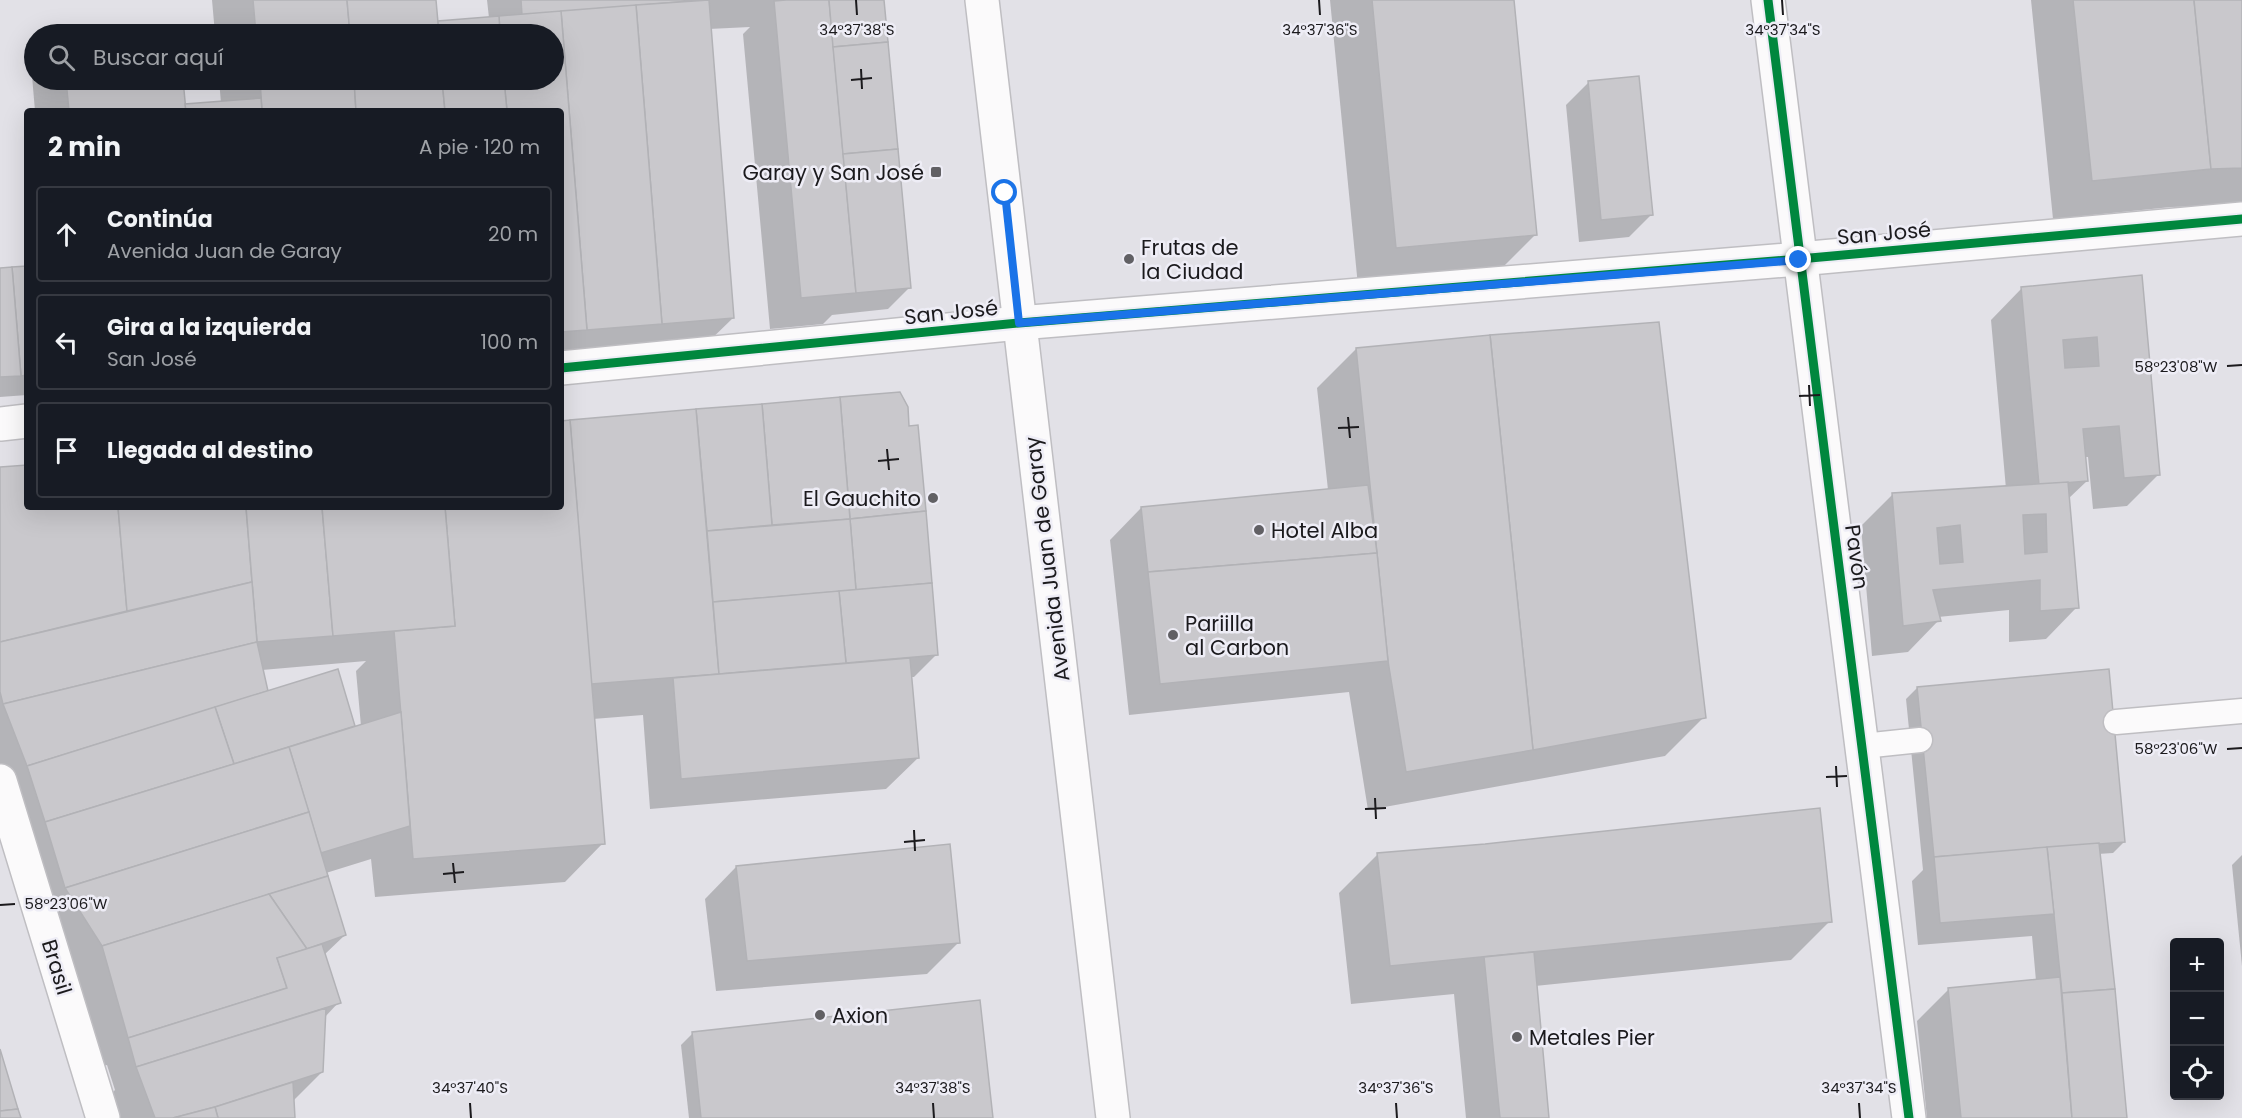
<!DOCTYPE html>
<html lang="es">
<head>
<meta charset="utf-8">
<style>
	:root { --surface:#171b24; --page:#20242c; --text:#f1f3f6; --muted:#9ea1a6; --line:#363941 }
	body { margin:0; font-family:Poppins,sans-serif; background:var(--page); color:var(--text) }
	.controls { position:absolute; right:18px; bottom:18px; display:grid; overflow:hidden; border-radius:6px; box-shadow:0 6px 24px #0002 }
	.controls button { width:54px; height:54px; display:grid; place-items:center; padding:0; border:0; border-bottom:2px solid var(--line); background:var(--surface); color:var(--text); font:30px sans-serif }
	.stop { position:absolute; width:18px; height:18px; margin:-14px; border:4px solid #1a73e8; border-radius:50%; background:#fff }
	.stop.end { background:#1a73e8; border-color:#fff; box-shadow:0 2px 6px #0008 }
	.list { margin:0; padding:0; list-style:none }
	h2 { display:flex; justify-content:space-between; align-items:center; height:78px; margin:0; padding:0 24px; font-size:26px }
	h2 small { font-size:20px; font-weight:400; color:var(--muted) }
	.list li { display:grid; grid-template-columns:39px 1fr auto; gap:18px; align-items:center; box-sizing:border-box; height:96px; margin:0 12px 12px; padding:0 12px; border:2px solid var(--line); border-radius:6px }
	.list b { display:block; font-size:22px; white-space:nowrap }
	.list p { margin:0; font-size:20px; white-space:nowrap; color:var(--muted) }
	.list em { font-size:20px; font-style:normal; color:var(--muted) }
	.icon { flex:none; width:33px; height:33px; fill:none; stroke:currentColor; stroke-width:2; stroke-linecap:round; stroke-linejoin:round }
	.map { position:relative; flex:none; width:2242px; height:1118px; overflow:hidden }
	.search { position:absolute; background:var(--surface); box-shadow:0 6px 24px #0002; left:24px; top:24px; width:540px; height:66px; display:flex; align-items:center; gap:15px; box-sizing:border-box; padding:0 21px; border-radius:33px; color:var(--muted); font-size:22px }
	.panel { position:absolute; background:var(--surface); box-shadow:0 6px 24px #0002; left:24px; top:108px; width:540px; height:402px; border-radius:6px }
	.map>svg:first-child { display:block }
	.shadow { fill:#0003; fill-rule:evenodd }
	.building { fill:#c9c8cc; stroke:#b2b2b6; stroke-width:1.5; fill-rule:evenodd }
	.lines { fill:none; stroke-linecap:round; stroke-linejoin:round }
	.lane-casing { stroke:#bfbec2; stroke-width:27 }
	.street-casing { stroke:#bfbec2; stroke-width:36 }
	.secondary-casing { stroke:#bfbec2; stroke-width:36 }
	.lane { stroke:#fbfafb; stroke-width:24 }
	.street { stroke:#fbfafb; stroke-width:33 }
	.secondary { stroke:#fbfafb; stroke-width:33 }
	.cycleway-casing { stroke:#eeedf6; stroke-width:13 }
	.cycleway { stroke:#00873e; stroke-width:9 }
	.route { stroke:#1a73e8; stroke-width:8 }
	.ticks { fill:none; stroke:#1b1a1d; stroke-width:2 }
	.poi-dot { fill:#616064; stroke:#eeedf6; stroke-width:2 }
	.labels { text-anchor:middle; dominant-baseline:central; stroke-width:5; stroke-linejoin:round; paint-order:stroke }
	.poi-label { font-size:21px; fill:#1b1a1d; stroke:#eeedf6; text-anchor:start }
	.street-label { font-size:21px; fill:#1b1a1d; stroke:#eeedf6 }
	.ticks-label { font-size:15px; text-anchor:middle; fill:#1b1a1d; stroke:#eeedf6; stroke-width:5; stroke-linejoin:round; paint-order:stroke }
</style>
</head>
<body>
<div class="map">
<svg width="2242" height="1118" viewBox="0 0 2242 1118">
	<rect width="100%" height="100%" fill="#e2e1e7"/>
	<!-- shadow -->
	<g class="shadow">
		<path d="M 212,0 L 434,0 L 436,25 L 438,23 L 489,18 L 487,0 L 882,0 L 910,287 L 888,309 L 832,315 L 823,324 L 770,329 L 743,34 L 750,27 L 709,29 L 733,318 L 701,349 L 561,360 L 561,111 L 35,111 L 32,76 L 34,74 L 34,80 L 182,80 L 184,106 L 221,103 L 219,80 L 554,80 L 554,34 L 215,34 Z"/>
		<path d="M 1330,0 L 1513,0 L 1535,235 L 1497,273 L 1358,286 Z"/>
		<path d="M 2031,0 L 2242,0 L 2242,205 L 2171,207 L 2053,219 Z"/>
		<path d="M 1588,83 L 1651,215 L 1629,237 L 1579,242 L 1566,105 Z"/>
		<path d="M 27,268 L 27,395 L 0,397 L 0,270 Z"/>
		<path d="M 2141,277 L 2159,474 L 2127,506 L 2093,509 L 2088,457 L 2084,457 L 2087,481 L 2068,499 L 2077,607 L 2046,639 L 2009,642 L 2009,610 L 1938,617 L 1939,620 L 1908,652 L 1872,656 L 1861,526 L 1892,495 L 2006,489 L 1991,320 L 2022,288 Z"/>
		<path d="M 1356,349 L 1704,717 L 1665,756 L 1368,810 L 1349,692 L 1129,715 L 1110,540 L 1141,508 L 1328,490 L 1317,388 Z"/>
		<path d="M 899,393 L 936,655 L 914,677 L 911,677 L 918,758 L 886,789 L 650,809 L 643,715 L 593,719 L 603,843 L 565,882 L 375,897 L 371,859 L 326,873 L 345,935 L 324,955 L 339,1002 L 324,1018 L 322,1072 L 293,1101 L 293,1118 L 112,1118 L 106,1099 L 115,1090 L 107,1065 L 96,1068 L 0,810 L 0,469 L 27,467 L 27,507 L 561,507 L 561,422 ZM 366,661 L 356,671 L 361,726 L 350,730 L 353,726 L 267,692 L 262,670 Z"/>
		<path d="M 1917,688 L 2124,842 L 2113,853 L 2098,854 L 2126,1118 L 1927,1118 L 1917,1021 L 1949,989 L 2036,981 L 2032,936 L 1918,945 L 1912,881 L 1923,870 L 1906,699 Z"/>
		<path d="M 1378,854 L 1830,921 L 1791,960 L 1535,986 L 1548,1118 L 1466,1118 L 1454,994 L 1351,1004 L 1339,893 Z"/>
		<path d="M 2242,855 L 2242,966 L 2232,865 Z"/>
		<path d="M 736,867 L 959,942 L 927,974 L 716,991 L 705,899 Z"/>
		<path d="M 692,1034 L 992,1118 L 689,1118 L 681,1045 Z"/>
	</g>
	<!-- building -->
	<g class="building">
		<path d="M 253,0 L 347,0 L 350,34 L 256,34 Z"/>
		<path d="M 347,0 L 436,0 L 439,34 L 350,34 Z"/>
		<path d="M 521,0 L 702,0 L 522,15 Z"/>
		<path d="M 709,0 L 734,318 L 662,324 L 636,5 Z"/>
		<path d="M 786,0 L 829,0 L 856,293 L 801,298 L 774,1 Z"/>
		<path d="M 829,0 L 884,0 L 888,42 L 833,47 Z"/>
		<path d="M 1372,0 L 1514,0 L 1537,235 L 1396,248 Z"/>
		<path d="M 2073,0 L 2194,0 L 2211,169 L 2092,181 Z"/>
		<path d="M 2194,0 L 2242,0 L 2242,168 L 2211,169 Z"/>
		<path d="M 636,5 L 662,324 L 587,330 L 561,11 Z"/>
		<path d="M 561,11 L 587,330 L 561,332 L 561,111 L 507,111 L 504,80 L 554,80 L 554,34 L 500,34 L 499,16 Z"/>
		<path d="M 499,16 L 500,34 L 439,34 L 438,21 Z"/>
		<path d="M 888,42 L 898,149 L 843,154 L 833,47 Z"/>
		<path d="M 1639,76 L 1653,215 L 1601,220 L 1588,81 Z"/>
		<path d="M 66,80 L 183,80 L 186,111 L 69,111 Z"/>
		<path d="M 260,80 L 354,80 L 356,111 L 262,111 Z"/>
		<path d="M 354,80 L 442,80 L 445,111 L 356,111 Z"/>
		<path d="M 442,80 L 504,80 L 507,111 L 445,111 Z"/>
		<path d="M 261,98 L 262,111 L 186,111 L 185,104 Z"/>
		<path d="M 898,149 L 911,288 L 856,293 L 843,154 Z"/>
		<path d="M 27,266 L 27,375 L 21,376 L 12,267 Z"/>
		<path d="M 12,267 L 21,376 L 0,377 L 0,268 Z"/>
		<path d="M 2142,275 L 2160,475 L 2124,478 L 2119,426 L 2083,429 L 2088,481 L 2039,485 L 2021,287 ZM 2097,337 L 2099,366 L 2065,368 L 2063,340 Z"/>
		<path d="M 1659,322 L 1706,718 L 1533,750 L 1490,335 Z"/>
		<path d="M 1490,335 L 1533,750 L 1406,772 L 1388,661 L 1356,348 Z"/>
		<path d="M 900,392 L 908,407 L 909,426 L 918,425 L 926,511 L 850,519 L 840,397 Z"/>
		<path d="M 840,397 L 850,519 L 772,525 L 762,404 Z"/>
		<path d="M 762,404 L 772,525 L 707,531 L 696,409 Z"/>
		<path d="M 696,409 L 719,674 L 591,684 L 570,420 Z"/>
		<path d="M 570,420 L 605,844 L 413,859 L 394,631 L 455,626 L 445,507 L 561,507 L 561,421 Z"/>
		<path d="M 27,465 L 27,507 L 118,507 L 127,611 L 0,642 L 0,467 Z"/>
		<path d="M 2068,482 L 2079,608 L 2040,611 L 2040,580 L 1933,590 L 1941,621 L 1903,626 L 1892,493 ZM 2046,514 L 2047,552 L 2025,554 L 2023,515 ZM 1960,525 L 1963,562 L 1940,564 L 1937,528 Z"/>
		<path d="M 1368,485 L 1377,553 L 1148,572 L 1141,507 Z"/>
		<path d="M 118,507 L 246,507 L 252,582 L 127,611 Z"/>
		<path d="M 246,507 L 322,507 L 333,636 L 257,642 Z"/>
		<path d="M 322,507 L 445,507 L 455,626 L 333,636 Z"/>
		<path d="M 926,511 L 932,583 L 856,590 L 850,519 Z"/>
		<path d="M 850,519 L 856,590 L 713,602 L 707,531 Z"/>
		<path d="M 1377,553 L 1388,661 L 1160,684 L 1148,572 Z"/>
		<path d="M 252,582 L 257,642 L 3,704 L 0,692 L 0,642 Z"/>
		<path d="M 932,583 L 938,655 L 846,663 L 839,591 Z"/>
		<path d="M 839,591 L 846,663 L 719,674 L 713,602 Z"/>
		<path d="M 257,642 L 268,691 L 27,766 L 3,704 Z"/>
		<path d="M 910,658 L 919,758 L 681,779 L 673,678 Z"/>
		<path d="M 338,669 L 355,726 L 234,764 L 215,707 Z"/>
		<path d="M 2109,669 L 2125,842 L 1934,857 L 1917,687 Z"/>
		<path d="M 215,707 L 234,764 L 45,822 L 27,766 Z"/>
		<path d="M 401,712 L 410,826 L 321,853 L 289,747 Z"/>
		<path d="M 289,747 L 309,812 L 65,888 L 45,822 Z"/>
		<path d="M 1820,808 L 1832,922 L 1390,966 L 1377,853 L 1485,844 Z"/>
		<path d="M 309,812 L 328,876 L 102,946 L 65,888 Z"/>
		<path d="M 2099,843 L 2115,989 L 2062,993 L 2047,847 Z"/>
		<path d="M 950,844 L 960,943 L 747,961 L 736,866 Z"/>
		<path d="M 2047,847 L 2054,914 L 1940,923 L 1934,857 Z"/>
		<path d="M 328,876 L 346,935 L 307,949 L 269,894 Z"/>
		<path d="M 269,894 L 307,949 L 277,958 L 287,988 L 128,1038 L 102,946 Z"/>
		<path d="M 322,944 L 341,1003 L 136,1067 L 128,1038 L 287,988 L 277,958 Z"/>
		<path d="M 1534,952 L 1549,1118 L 1500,1118 L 1484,957 Z"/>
		<path d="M 2060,977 L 2072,1118 L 1961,1118 L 1948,988 Z"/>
		<path d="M 2115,989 L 2127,1118 L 2072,1118 L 2062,993 Z"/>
		<path d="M 980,1000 L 993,1118 L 701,1118 L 692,1032 Z"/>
		<path d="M 326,1008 L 323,1072 L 215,1107 L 173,1118 L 155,1118 L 136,1067 Z"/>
		<path d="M 0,1049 L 18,1109 L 0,1111 Z"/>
		<path d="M 293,1082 L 295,1118 L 218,1118 L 215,1107 Z"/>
		<path d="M 215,1107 L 218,1118 L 173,1118 Z"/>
		<path d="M 18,1109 L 21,1118 L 0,1118 L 0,1111 Z"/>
	</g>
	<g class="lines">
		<defs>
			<g id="lane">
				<path d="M 2116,722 L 2242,711"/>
				<path d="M 1863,746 L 1920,740"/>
			</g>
			<g id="street">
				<path d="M 561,368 L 1019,323 L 1799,259 L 2242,219"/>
				<path d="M 0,424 L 27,421"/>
			</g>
			<g id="secondary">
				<path d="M 982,0 L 1113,1118"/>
				<path d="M 1768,0 C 1813,373 1863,745 1909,1118"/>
				<path d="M 0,781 L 103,1118"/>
			</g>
		</defs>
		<!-- lane casing -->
		<use href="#lane" class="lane-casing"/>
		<!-- street casing -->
		<use href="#street" class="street-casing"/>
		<!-- secondary casing -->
		<use href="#secondary" class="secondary-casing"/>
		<!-- lane -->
		<use href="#lane" class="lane"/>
		<!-- street -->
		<use href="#street" class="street"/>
		<!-- secondary -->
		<use href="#secondary" class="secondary"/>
		<defs>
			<g id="cycleway">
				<path d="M 1768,0 C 1813,373 1863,745 1909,1118"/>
				<path d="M 561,368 L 1019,323 L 1799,259 L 2242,219"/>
			</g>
		</defs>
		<!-- cycleway casing -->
		<use href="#cycleway" class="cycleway-casing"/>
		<!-- cycleway -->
		<use href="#cycleway" class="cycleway"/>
	</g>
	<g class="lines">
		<!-- route -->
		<path class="route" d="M 1005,193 L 1019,323 L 1799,260"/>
	</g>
	<!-- ticks -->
	<path class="ticks" d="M 856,0 L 857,15M 1319,0 L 1320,15M 1782,0 L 1783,15M 861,69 L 862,89M 851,80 L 872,78M 2227,366 L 2242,365M 1809,385 L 1810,406M 1799,396 L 1820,395M 1348,417 L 1350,438M 1338,428 L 1359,427M 887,449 L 889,470M 878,461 L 899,459M 2227,749 L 2242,748M 1836,766 L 1837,787M 1826,777 L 1847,776M 1375,798 L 1376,819M 1365,809 L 1386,808M 914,830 L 915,851M 904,842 L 925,840M 453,863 L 455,883M 443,874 L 464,872M 0,905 L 15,904M 470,1103 L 471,1118M 933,1103 L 934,1118M 1396,1103 L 1397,1118M 1859,1103 L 1860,1118"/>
	<!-- markers -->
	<g class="poi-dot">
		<rect x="930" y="166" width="12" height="12" rx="3"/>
		<circle cx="1129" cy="259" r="6"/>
		<circle cx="933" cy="498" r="6"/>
		<circle cx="1259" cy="530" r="6"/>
		<circle cx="1173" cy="635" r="6"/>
		<circle cx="820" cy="1015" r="6"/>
		<circle cx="1517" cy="1037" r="6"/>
	</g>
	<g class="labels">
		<!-- poi labels -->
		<g class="poi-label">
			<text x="924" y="172" text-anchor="end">Garay y San José</text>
			<text x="1141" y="247">Frutas de<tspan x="1141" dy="24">la Ciudad</tspan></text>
			<text x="921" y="498" text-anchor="end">El Gauchito</text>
			<text x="1271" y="530">Hotel Alba</text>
			<text x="1185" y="623">Pariilla<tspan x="1185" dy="24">al Carbon</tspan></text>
			<text x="832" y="1015">Axion</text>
			<text x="1529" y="1037">Metales Pier</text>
		</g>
		<!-- street labels -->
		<g class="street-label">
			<text transform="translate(1884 233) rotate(-5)">San José</text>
			<text transform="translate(951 312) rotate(-6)">San José</text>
			<text transform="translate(1857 557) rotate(82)">Pavón</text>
			<text transform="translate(1047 559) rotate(-97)">Avenida Juan de Garay</text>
			<text transform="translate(57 967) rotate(73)">Brasil</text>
		</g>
	</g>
	<g class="ticks-label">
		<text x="857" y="35">34°37'38"S</text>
		<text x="1320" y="35">34°37'36"S</text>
		<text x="1783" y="35">34°37'34"S</text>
		<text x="2176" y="372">58°23'08"W</text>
		<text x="2176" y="754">58°23'06"W</text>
		<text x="66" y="909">58°23'06"W</text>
		<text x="470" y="1093">34°37'40"S</text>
		<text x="933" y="1093">34°37'38"S</text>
		<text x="1396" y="1093">34°37'36"S</text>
		<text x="1859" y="1093">34°37'34"S</text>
	</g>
</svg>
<div class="controls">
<button>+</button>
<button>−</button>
<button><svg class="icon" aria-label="locate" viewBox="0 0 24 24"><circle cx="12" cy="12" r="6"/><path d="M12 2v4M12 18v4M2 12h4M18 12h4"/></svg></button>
</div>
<div class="stop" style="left:1005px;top:193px"></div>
<div class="stop end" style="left:1799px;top:260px"></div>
<div class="search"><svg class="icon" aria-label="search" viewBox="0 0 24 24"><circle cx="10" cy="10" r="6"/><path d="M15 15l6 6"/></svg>Buscar aquí</div>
<section class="panel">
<h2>2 min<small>A pie · 120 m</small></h2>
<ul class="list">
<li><svg class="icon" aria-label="ahead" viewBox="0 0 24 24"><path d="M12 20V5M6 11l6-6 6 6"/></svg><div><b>Continúa</b><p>Avenida Juan de Garay</p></div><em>20 m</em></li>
<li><svg class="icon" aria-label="left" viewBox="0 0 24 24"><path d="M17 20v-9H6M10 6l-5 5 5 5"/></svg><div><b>Gira a la izquierda</b><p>San José</p></div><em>100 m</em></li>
<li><svg class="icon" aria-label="arrive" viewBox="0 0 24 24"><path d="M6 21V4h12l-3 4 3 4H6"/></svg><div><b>Llegada al destino</b></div></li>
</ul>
</section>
</div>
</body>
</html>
